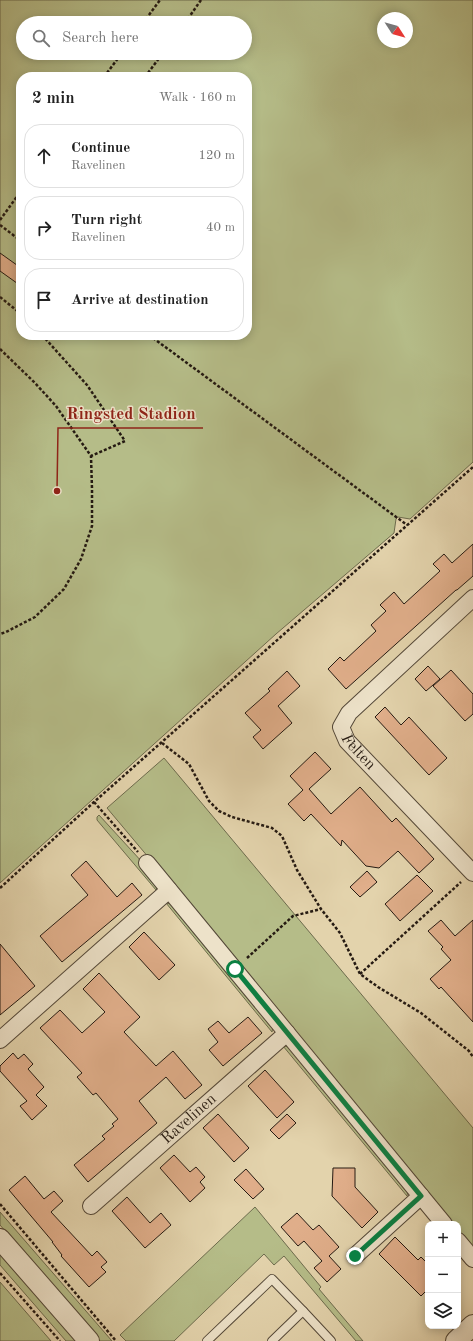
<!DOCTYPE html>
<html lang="en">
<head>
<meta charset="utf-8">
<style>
	:root { --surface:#fff; --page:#f6f6f6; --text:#222; --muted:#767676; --line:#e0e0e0 }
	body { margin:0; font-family:"Old Standard TT",serif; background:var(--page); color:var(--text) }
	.controls { position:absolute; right:12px; bottom:12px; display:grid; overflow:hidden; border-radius:8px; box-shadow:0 2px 10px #0003 }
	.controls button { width:36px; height:36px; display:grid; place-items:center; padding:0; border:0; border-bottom:1px solid var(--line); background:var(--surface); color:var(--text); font:20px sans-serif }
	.compass { position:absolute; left:377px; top:12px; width:36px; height:36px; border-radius:50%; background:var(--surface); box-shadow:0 2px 10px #0003; rotate:126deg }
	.stop { position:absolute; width:12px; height:12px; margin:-9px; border:3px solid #0b8043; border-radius:50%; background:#fff }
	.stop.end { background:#0b8043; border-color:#fff; box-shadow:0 1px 4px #0008 }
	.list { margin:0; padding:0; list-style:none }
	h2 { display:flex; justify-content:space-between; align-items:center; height:52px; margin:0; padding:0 16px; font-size:17px }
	h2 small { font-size:13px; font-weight:400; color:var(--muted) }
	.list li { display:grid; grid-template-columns:26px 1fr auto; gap:12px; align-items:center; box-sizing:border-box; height:64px; margin:0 8px 8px; padding:0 8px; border:1px solid var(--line); border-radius:16px }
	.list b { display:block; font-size:15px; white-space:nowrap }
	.list p { margin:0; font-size:13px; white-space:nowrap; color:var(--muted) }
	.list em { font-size:13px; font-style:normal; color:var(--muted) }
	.icon { flex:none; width:22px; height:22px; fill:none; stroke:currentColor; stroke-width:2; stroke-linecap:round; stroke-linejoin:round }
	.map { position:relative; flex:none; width:473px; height:1341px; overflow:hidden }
	.search { position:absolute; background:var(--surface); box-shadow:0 2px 10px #0003; left:16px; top:16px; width:236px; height:44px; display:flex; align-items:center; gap:10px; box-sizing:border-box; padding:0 14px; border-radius:22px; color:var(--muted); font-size:15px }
	.panel { position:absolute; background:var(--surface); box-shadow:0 2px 10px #0003; left:16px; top:72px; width:236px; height:268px; border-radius:16px }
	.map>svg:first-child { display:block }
	.green { fill:#b5bc88; stroke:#6d6b4d; fill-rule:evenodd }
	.building { fill:#e0ae8a; stroke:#251a12 }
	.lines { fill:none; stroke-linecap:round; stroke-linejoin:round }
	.service-casing { stroke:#544838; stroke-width:10 }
	.minor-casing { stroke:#544838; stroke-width:18 }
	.tertiary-casing { stroke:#544838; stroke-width:22 }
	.path { stroke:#251a12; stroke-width:2.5; stroke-dasharray:3 2; stroke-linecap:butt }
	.service { stroke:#ede2c9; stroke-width:8 }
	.minor { stroke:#ede2c9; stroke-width:16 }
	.tertiary { stroke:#ede2c9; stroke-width:20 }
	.route { stroke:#0b8043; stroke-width:5 }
	.labels { text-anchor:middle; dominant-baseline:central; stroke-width:3; stroke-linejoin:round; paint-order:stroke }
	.street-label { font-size:16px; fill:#251a12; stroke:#ede2c9 }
	.leader { fill:none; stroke:#8f2418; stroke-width:1.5 }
	.callout-dot { fill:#8f2418; stroke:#ede2c9; stroke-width:1.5 }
	.callout-label { font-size:17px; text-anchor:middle; font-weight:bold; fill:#8f2418; stroke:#ede2c9; stroke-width:3; stroke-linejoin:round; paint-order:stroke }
</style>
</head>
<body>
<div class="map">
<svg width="473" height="1341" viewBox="0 0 473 1341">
	<rect width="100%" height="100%" fill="#e3d3ac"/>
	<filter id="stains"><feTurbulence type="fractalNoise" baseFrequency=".005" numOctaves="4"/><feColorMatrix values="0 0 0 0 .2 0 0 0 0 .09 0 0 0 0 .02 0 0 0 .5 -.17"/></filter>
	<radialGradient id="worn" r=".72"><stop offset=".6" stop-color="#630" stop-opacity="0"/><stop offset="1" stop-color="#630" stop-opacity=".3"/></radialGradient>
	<!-- green -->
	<g class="green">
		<path d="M 0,0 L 473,0 L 473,462 L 410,519 L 398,517 L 396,519 L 394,533 L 276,634 L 0,883 ZM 383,18 L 407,18 L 407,42 L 383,42 ZM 23,23 L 245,23 L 245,53 L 23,53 ZM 21,77 L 247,77 L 247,335 L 21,335 Z"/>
		<path d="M 164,758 L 473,1128 L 473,1248 L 458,1230 L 458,1224 L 453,1224 L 151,856 L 149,858 L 107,808 Z"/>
		<path d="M 99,815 L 143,863 L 157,887 L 156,890 L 97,820 L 97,817 Z"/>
		<path d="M 166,903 L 175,905 L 273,1026 L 272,1032 Z"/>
		<path d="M 283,1046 L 290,1047 L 408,1190 L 407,1196 Z"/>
		<path d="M 255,1207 L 321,1287 L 319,1289 L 363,1341 L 356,1341 L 284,1256 L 274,1265 L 264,1254 L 174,1341 L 126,1341 L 120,1335 Z"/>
		<path d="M 0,1212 L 112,1341 L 100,1341 L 0,1225 Z"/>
		<path d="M 0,1251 L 78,1341 L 66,1341 L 0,1265 Z"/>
		<path d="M 0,1282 L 51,1341 L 0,1341 Z"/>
	</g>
	<!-- building -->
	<g class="building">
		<path d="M 0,253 L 21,268 L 21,286 L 0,271 Z"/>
		<path d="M 473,544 L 473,576 L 457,590 L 456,590 L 346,689 L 328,669 L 340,657 L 344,661 L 376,631 L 371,625 L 386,611 L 380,605 L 394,592 L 404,604 L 440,571 L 433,564 L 444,554 L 452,563 Z"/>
		<path d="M 428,666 L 440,679 L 426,691 L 415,679 Z"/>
		<path d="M 451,670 L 473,694 L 473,714 L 465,721 L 433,686 Z"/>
		<path d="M 287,671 L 300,686 L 278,706 L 292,723 L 263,749 L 253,737 L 261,730 L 245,713 L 270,691 L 268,689 Z"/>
		<path d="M 385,707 L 401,725 L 409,717 L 447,758 L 429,775 L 375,717 Z"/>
		<path d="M 315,752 L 331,769 L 309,789 L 331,814 L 360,787 L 392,822 L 396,818 L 434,859 L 419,873 L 398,851 L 379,868 L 366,866 L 342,840 L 341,846 L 311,814 L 304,821 L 288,804 L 303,790 L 290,776 Z"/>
		<path d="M 86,861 L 117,897 L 132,883 L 142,895 L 62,962 L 40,936 L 88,895 L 71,875 Z"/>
		<path d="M 367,871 L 377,882 L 360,897 L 350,887 Z"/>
		<path d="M 417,875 L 433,891 L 400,921 L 385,904 Z"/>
		<path d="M 441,920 L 455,936 L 473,920 L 473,1022 L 441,987 L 439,989 L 430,979 L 451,960 L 441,949 L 443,947 L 428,931 Z"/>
		<path d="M 144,932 L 175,965 L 159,980 L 129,947 Z"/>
		<path d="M 0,944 L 35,986 L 0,1015 Z"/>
		<path d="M 99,973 L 140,1017 L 124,1032 L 156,1066 L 173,1051 L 202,1085 L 185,1099 L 166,1077 L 139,1101 L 157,1123 L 88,1182 L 74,1165 L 105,1139 L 102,1136 L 114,1126 L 112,1124 L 118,1119 L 96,1093 L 93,1095 L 77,1077 L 82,1073 L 40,1028 L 60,1010 L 82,1033 L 105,1012 L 83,989 Z"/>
		<path d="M 248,1017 L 262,1033 L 223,1066 L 209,1050 L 218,1042 L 208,1029 L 218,1021 L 229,1033 Z"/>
		<path d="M 13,1053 L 18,1059 L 24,1054 L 33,1064 L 28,1069 L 44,1087 L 36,1095 L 47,1106 L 32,1120 L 20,1106 L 27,1101 L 0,1071 L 0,1066 Z"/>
		<path d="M 265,1070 L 294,1102 L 277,1118 L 248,1086 Z"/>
		<path d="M 218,1114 L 249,1148 L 234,1162 L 203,1128 Z"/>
		<path d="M 287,1114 L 296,1123 L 279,1139 L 270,1130 Z"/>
		<path d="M 174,1155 L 190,1172 L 196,1167 L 205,1177 L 200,1182 L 205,1188 L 190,1202 L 160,1168 Z"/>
		<path d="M 333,1168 L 355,1168 L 355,1187 L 378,1212 L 362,1228 L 332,1196 Z"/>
		<path d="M 246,1169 L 264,1189 L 253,1199 L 234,1180 Z"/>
		<path d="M 25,1176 L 44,1199 L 54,1191 L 63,1201 L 51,1212 L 92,1256 L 97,1251 L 107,1262 L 101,1267 L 106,1272 L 89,1287 L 61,1256 L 62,1255 L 52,1242 L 53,1242 L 9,1190 Z"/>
		<path d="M 127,1197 L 150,1223 L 161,1213 L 171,1225 L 145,1248 L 112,1211 Z"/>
		<path d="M 297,1213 L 313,1230 L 319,1225 L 339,1247 L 329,1256 L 341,1269 L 327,1282 L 314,1268 L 322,1261 L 304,1241 L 298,1246 L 281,1227 Z"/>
		<path d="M 395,1237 L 418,1260 L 421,1257 L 428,1264 L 428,1289 L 421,1296 L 379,1254 Z"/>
	</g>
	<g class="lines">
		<defs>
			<g id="service">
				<path d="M 303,1311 L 331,1341"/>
				<path d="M 207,1341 L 272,1279 L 303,1311 L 272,1341"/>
			</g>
			<g id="minor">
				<path id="s1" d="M 473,598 L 349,713 L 341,727 L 347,741 L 473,873"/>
				<path d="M 147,863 L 444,1224"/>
				<path d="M 0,1040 L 169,890"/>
				<path id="s2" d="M 91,1206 L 287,1033"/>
				<path d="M 458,1241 L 473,1259"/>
				<path d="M 355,1256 L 421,1196"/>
			</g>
			<g id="tertiary">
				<path d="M 0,1239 L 89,1341"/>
				<path d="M 456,1341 L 473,1325"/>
			</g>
		</defs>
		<!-- service casing -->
		<use href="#service" class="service-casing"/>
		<!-- minor casing -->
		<use href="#minor" class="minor-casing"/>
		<!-- tertiary casing -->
		<use href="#tertiary" class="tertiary-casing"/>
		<!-- path -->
		<g class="path">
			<path d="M 143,23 L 160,0"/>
			<path d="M 185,23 L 201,0"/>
			<path d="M 104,77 L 122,53"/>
			<path d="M 145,77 L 163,53"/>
			<path d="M 0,220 L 21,191"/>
			<path d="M 0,225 L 21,241"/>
			<path d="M 0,297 L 21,314"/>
			<path d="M 42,335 L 87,385 L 125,441 L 91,456"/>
			<path d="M 149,335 L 407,525"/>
			<path d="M 0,349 L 35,383 L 56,406 L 91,456 L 92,489 L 92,526 L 81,559 L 64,589 L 35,617 L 6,632 L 0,634"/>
			<path d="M 162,743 L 189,764 L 209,801 L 219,811 L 232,817 L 272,828 L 282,836 L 297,870 L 321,909 L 340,933 L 360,974 L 378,987 L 421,1013 L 469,1051 L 473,1057"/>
			<path d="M 94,802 L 138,852"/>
			<path d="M 0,888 L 94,802 L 473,467"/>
			<path d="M 247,958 L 293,916 L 321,909"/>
			<path d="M 360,974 L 461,882"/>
			<path d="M 0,1204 L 116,1341"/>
			<path d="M 0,1273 L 60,1341"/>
		</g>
		<!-- service -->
		<use href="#service" class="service"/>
		<!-- minor -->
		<use href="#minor" class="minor"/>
		<!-- tertiary -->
		<use href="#tertiary" class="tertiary"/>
	</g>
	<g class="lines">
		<!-- route -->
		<path class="route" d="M 235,969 L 421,1196 L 355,1256"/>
	</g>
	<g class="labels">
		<!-- street labels -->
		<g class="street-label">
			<text stroke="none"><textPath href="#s1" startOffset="216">Felten</textPath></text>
			<text stroke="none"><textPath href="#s2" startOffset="131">Ravelinen</textPath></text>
		</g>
	</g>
	<!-- callouts -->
	<path class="leader" d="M57 491L58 428H203"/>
	<circle class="callout-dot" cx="57" cy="491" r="4"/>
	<g class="callout-label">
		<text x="131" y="419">Ringsted Stadion</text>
	</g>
	<rect width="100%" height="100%" filter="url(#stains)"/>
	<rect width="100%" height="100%" fill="url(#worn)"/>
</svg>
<div class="controls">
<button>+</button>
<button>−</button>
<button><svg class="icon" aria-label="layers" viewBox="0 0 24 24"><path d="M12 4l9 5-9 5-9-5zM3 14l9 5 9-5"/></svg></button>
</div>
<svg class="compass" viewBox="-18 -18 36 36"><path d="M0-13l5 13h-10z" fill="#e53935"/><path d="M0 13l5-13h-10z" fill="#767676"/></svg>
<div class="stop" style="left:235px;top:969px"></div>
<div class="stop end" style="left:355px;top:1256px"></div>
<div class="search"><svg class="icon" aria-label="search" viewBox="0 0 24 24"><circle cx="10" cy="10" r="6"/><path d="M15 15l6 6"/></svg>Search here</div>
<section class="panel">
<h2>2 min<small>Walk · 160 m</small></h2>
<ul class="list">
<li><svg class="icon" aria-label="ahead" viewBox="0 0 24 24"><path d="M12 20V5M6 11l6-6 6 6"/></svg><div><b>Continue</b><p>Ravelinen</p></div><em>120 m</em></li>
<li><svg class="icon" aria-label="right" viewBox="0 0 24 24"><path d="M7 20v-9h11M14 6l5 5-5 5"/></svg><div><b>Turn right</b><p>Ravelinen</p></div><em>40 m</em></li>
<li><svg class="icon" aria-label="arrive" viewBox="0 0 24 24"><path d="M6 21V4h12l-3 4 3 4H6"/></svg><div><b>Arrive at destination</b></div></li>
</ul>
</section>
</div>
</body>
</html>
